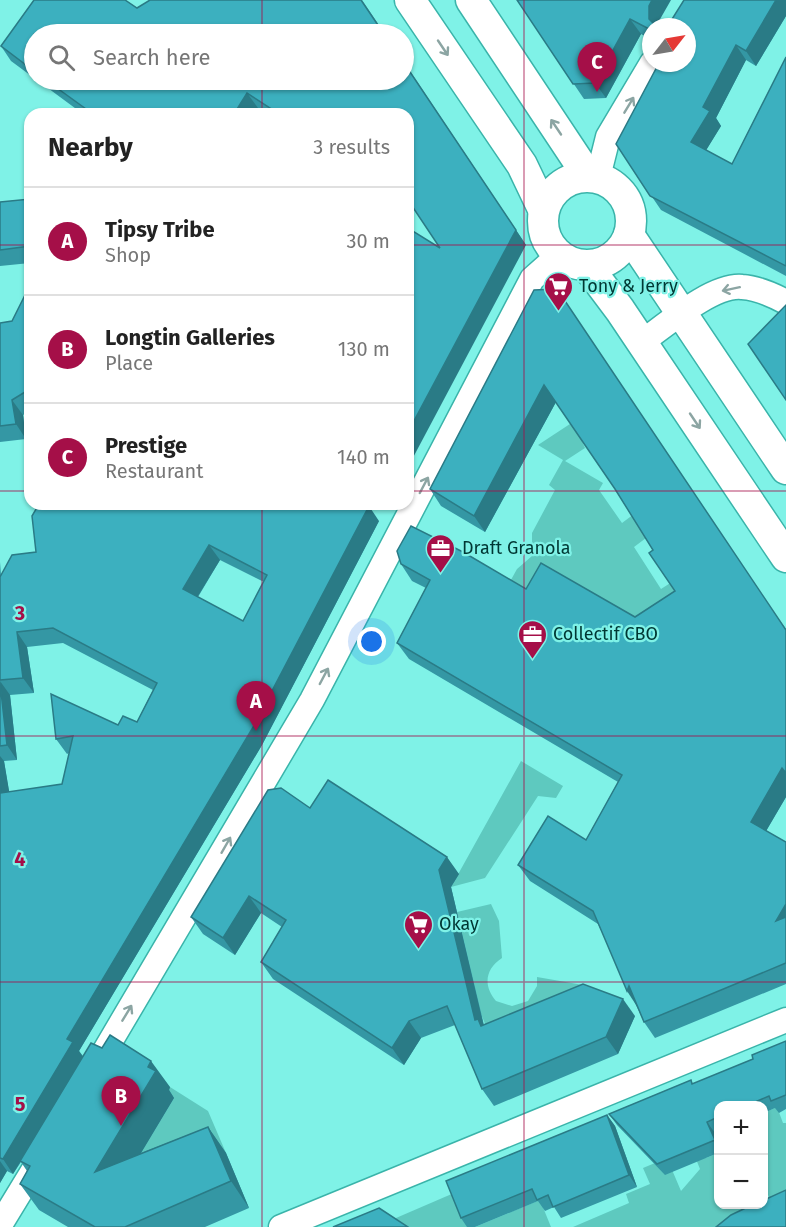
<!DOCTYPE html>
<html lang="en">
<head>
<meta charset="utf-8">
<style>
	:root { --surface:#fff; --page:#f6f6f6; --text:#222; --muted:#767676; --line:#e0e0e0; --accent:#a50f48 }
	body { margin:0; font-family:"Fira Sans",sans-serif; background:var(--page); color:var(--text) }
	.controls { position:absolute; right:18px; bottom:18px; display:grid; overflow:hidden; border-radius:12px; box-shadow:0 2px 4px #0004 }
	.controls button { width:54px; height:54px; display:grid; place-items:center; padding:0; border:0; border-bottom:2px solid var(--line); background:var(--surface); color:var(--text); font:30px sans-serif }
	.compass { position:absolute; left:642px; top:18px; width:54px; height:54px; border-radius:50%; background:var(--surface); box-shadow:0 2px 4px #0004; rotate:59deg }
	.you { position:absolute; left:372px; top:642px; width:21px; height:21px; margin:-15px; border:4px solid #fff; border-radius:50%; background:#1a73e8; box-shadow:0 0 0 9px #1a73e833 }
	.badge { display:grid; place-items:center; width:39px; height:39px; border-radius:50%; background:var(--accent); color:#fff; font-size:20px; font-weight:700 }
	.pin { position:absolute; translate:-50% -50px; filter:drop-shadow(0 2px 3px #0008) }
	.pin::after { content:''; position:absolute; top:32px; width:21px; height:18px; background:inherit; clip-path:polygon(0 0,100% 0,50% 100%) }
	.list { margin:0; padding:0; list-style:none }
	h2 { display:flex; justify-content:space-between; align-items:center; height:78px; margin:0; padding:0 24px; font-size:26px }
	h2 small { font-size:20px; font-weight:400; color:var(--muted) }
	.list li { display:grid; grid-template-columns:39px 1fr auto; gap:18px; align-items:center; box-sizing:border-box; height:108px; padding:0 24px; border-top:2px solid var(--line) }
	.list b { display:block; font-size:22px; white-space:nowrap }
	.list p { margin:0; font-size:20px; white-space:nowrap; color:var(--muted) }
	.list em { font-size:20px; font-style:normal; color:var(--muted) }
	.icon { flex:none; width:33px; height:33px; fill:none; stroke:currentColor; stroke-width:2; stroke-linecap:round; stroke-linejoin:round }
	.map { position:relative; flex:none; width:786px; height:1227px; overflow:hidden }
	.search { position:absolute; background:var(--surface); box-shadow:0 2px 4px #0004; left:24px; top:24px; width:390px; height:66px; display:flex; align-items:center; gap:15px; box-sizing:border-box; padding:0 21px; border-radius:33px; color:var(--muted); font-size:22px }
	.panel { position:absolute; background:var(--surface); box-shadow:0 2px 4px #0004; left:24px; top:108px; width:390px; height:402px; border-radius:18px }
	.map>svg:first-child { display:block }
	.green { fill:#5ec9bf }
	.lines { fill:none; stroke-linecap:round; stroke-linejoin:round }
	.minor-casing { stroke:#3ab4aa; stroke-width:27 }
	.tertiary-casing { stroke:#3ab4aa; stroke-width:33 }
	.minor { stroke:#fff; stroke-width:24 }
	.tertiary { stroke:#fff; stroke-width:30 }
	.wall { fill:#3497a4; fill-rule:evenodd }
	.shaded-wall { fill:#2a7b86 }
	.building { fill:#3cb0bf; stroke:#2a7b86; stroke-width:1.5; fill-rule:evenodd }
	.oneway { stroke:#8ca5a3 }
	.grid { fill:none; stroke:#a50f48; stroke-width:1.5; stroke-opacity:0.55 }
	.labels { text-anchor:middle; dominant-baseline:central; stroke-width:4.5; stroke-linejoin:round; paint-order:stroke }
	.poi-label { font-size:18px; fill:#003733; stroke:#7ff2e7; text-anchor:start }
	.grid-label { font-size:20px; text-anchor:middle; font-weight:bold; fill:#a50f48; stroke:#7ff2e7; stroke-width:4.5; stroke-linejoin:round; paint-order:stroke }
</style>
</head>
<body>
<div class="map">
<svg width="786" height="1227" viewBox="0 0 786 1227">
	<rect width="100%" height="100%" fill="#7ff2e7"/>
	<!-- green -->
	<g class="green">
		<path d="M 573,422 L 585,448 L 565,461 L 603,483 L 599,490 L 622,523 L 634,514 L 646,538 L 634,547 L 661,589 L 675,580 L 689,602 L 669,647 L 538,606 L 507,587 L 517,569 L 532,556 L 532,533 L 555,490 L 549,485 L 563,460 L 538,445 Z"/>
		<path d="M 521,761 L 563,786 L 556,798 L 538,796 L 485,878 L 451,887 Z"/>
		<path d="M 491,904 L 499,921 L 502,958 C 485,969 483,986 496,1001 L 512,1006 L 528,1001 L 537,986 L 537,977 L 583,985 L 493,1043 L 481,1014 L 457,912 Z"/>
		<path d="M 170,1087 L 208,1111 L 226,1153 L 124,1194 L 121,1186 L 174,1098 L 166,1093 Z"/>
		<path d="M 777,1107 L 783,1123 L 786,1123 L 786,1205 L 774,1211 L 764,1184 L 764,1113 Z"/>
		<path d="M 692,1149 L 706,1158 L 718,1153 L 718,1204 L 760,1205 L 738,1227 L 573,1227 L 629,1203 L 626,1194 L 650,1184 L 643,1168 L 667,1158 L 681,1191 L 700,1169 Z"/>
		<path d="M 454,1193 L 468,1227 L 398,1227 L 389,1221 Z"/>
		<path d="M 540,1200 L 551,1227 L 475,1227 Z"/>
	</g>
	<g class="lines">
		<defs>
			<g id="minor">
				<path d="M 598,177 L 608,137 L 652,63"/>
				<path d="M 642,342 C 666,325 713,284 742,287 C 758,288 773,295 786,302"/>
				<path d="M 97,1064 L 312,700 L 532,279 L 559,255"/>
				<path d="M 0,1225 L 39,1161"/>
				<path d="M 281,1227 L 786,1020"/>
			</g>
			<g id="tertiary">
				<path d="M 410,0 L 522,165 L 543,209"/>
				<path d="M 471,0 L 588,176"/>
				<circle cx="587" cy="221" r="44"/>
				<path d="M 629,235 L 786,469"/>
				<path d="M 587,266 L 620,310 L 786,557"/>
			</g>
		</defs>
		<!-- minor casing -->
		<use href="#minor" class="minor-casing"/>
		<!-- tertiary casing -->
		<use href="#tertiary" class="tertiary-casing"/>
		<!-- minor -->
		<use href="#minor" class="minor"/>
		<!-- tertiary -->
		<use href="#tertiary" class="tertiary"/>
	</g>
	<!-- wall -->
	<g class="wall">
		<path d="M 34,0 L 125,0 L 137,8 L 150,0 L 362,0 L 385,34 L 34,34 L 34,78 L 11,61 L 1,46 Z"/>
		<path d="M 517,0 L 659,21 L 659,25 L 669,24 L 786,0 L 786,16 L 756,66 L 746,60 L 716,118 L 721,126 L 706,150 L 732,164 L 786,57 L 786,276 L 661,210 L 616,144 L 687,27 L 651,27 L 651,39 L 641,34 L 606,98 L 584,99 Z"/>
		<path d="M 404,62 L 526,245 L 440,248 L 408,114 L 266,114 L 258,108 L 254,114 L 83,114 L 37,80 L 404,80 Z"/>
		<path d="M 30,199 L 30,263 L 0,266 L 0,202 Z"/>
		<path d="M 30,285 L 30,411 L 23,415 L 26,439 L 0,442 L 0,323 L 12,321 Z"/>
		<path d="M 534,290 L 786,629 L 786,797 L 766,831 L 786,842 L 786,984 L 655,1038 L 644,1022 L 598,924 L 530,881 L 518,865 L 586,840 L 618,782 L 409,659 L 397,643 L 426,588 L 412,581 L 401,564 L 526,589 L 635,617 L 675,591 L 653,550 L 615,489 L 556,402 L 485,532 L 441,506 L 430,489 Z"/>
		<path d="M 379,521 L 262,745 L 79,1051 L 83,1056 L 170,1087 L 169,1090 L 174,1098 L 141,1153 L 208,1127 L 226,1153 L 249,1208 L 205,1227 L 68,1227 L 39,1210 L 20,1184 L 27,1171 L 21,1162 L 13,1174 L 7,1171 L 0,1183 L 0,562 L 1,575 ZM 220,560 L 264,582 L 243,621 L 198,597 ZM 63,643 L 153,690 L 137,722 L 118,725 L 56,739 L 67,754 L 69,753 L 62,784 L 9,792 L 4,761 L 17,760 L 10,695 L 34,693 L 27,647 Z"/>
		<path d="M 310,808 L 459,874 L 451,887 L 484,1025 L 635,1016 L 618,1054 L 494,1106 L 482,1089 L 455,1025 L 421,1038 L 404,1065 L 273,979 L 261,962 L 282,927 L 261,913 L 235,955 L 203,934 L 191,917 Z"/>
		<path d="M 786,1041 L 786,1109 L 779,1113 L 775,1108 L 764,1113 L 764,1106 L 718,1106 L 718,1132 L 715,1133 L 718,1141 L 718,1153 L 665,1175 L 617,1125 L 609,1114 L 691,1080 L 693,1084 L 753,1059 Z"/>
		<path d="M 607,1115 L 615,1126 L 637,1187 L 561,1218 L 554,1207 L 545,1211 L 538,1201 L 475,1227 L 467,1227 L 461,1218 Z"/>
	</g>
	<!-- shaded-wall -->
	<g class="shaded-wall">
		<path d="M 652,0 L 671,0 L 659,21 L 659,27 L 655,27 L 649,19 L 649,6 Z"/>
		<path d="M 776,0 L 786,0 L 786,16 L 756,66 L 746,51 Z"/>
		<path d="M 630,19 L 641,34 L 606,98 L 595,83 Z"/>
		<path d="M 736,45 L 746,60 L 716,118 L 721,126 L 702,157 L 691,142 L 703,107 Z"/>
		<path d="M 404,62 L 526,245 L 408,467 L 408,432 L 516,230 Z"/>
		<path d="M 247,93 L 258,108 L 254,114 L 234,114 Z"/>
		<path d="M 544,385 L 556,402 L 485,532 L 474,516 Z"/>
		<path d="M 12,400 L 23,415 L 26,439 L 16,424 Z"/>
		<path d="M 369,506 L 379,521 L 262,745 L 79,1051 L 83,1057 L 13,1174 L 3,1159 L 67,1039 Z"/>
		<path d="M 209,545 L 220,560 L 193,604 L 183,589 Z"/>
		<path d="M 17,632 L 27,647 L 34,693 L 23,678 Z"/>
		<path d="M 0,681 L 10,695 L 17,760 L 7,745 Z"/>
		<path d="M 0,756 L 4,761 L 12,808 L 1,793 L 0,786 Z"/>
		<path d="M 782,768 L 786,773 L 786,797 L 762,838 L 751,822 Z"/>
		<path d="M 447,857 L 459,874 L 451,887 L 484,1027 L 490,1036 L 475,1020 L 439,870 Z"/>
		<path d="M 249,896 L 261,913 L 235,955 L 223,938 Z"/>
		<path d="M 786,904 L 786,935 L 776,921 Z"/>
		<path d="M 629,986 L 638,1008 L 627,991 Z"/>
		<path d="M 623,999 L 635,1016 L 618,1054 L 606,1037 Z"/>
		<path d="M 409,1021 L 421,1038 L 404,1065 L 392,1048 Z"/>
		<path d="M 151,1061 L 170,1087 L 169,1090 L 174,1098 L 114,1198 L 95,1172 Z"/>
		<path d="M 607,1115 L 615,1126 L 637,1187 L 629,1175 Z"/>
		<path d="M 707,1122 L 715,1133 L 718,1141 L 718,1145 L 715,1140 Z"/>
		<path d="M 208,1127 L 226,1153 L 249,1208 L 231,1181 Z"/>
		<path d="M 0,1161 L 7,1171 L 0,1183 Z"/>
	</g>
	<!-- building -->
	<g class="building">
		<path d="M 34,0 L 125,0 L 137,8 L 150,0 L 361,0 L 384,34 L 34,34 L 34,71 L 1,46 Z"/>
		<path d="M 517,0 L 652,0 L 649,6 L 649,19 L 655,25 L 669,24 L 684,0 L 776,0 L 746,51 L 736,45 L 703,107 L 710,111 L 691,142 L 732,164 L 786,57 L 786,266 L 650,196 L 616,144 L 659,63 L 687,63 L 687,27 L 651,27 L 651,30 L 630,19 L 595,83 L 573,84 Z"/>
		<path d="M 404,63 L 516,230 L 408,432 L 408,228 L 440,248 L 408,200 L 408,114 L 279,114 L 247,93 L 234,114 L 93,114 L 46,80 L 404,80 Z"/>
		<path d="M 30,199 L 30,246 L 0,250 L 0,202 Z"/>
		<path d="M 30,285 L 30,389 L 12,400 L 16,424 L 0,426 L 0,323 L 12,321 Z"/>
		<path d="M 557,289 L 786,630 L 786,773 L 782,768 L 751,822 L 786,842 L 786,904 L 776,921 L 786,917 L 786,963 L 644,1022 L 629,986 L 627,991 L 593,911 L 518,865 L 548,816 L 586,840 L 622,775 L 397,643 L 430,580 L 401,564 L 397,551 L 411,526 L 463,552 L 526,589 L 541,563 L 635,617 L 675,591 L 649,553 L 653,550 L 615,489 L 544,385 L 474,516 L 430,489 L 534,290 Z"/>
		<path d="M 786,305 L 786,400 L 748,344 Z"/>
		<path d="M 39,504 L 366,504 L 369,506 L 252,729 L 67,1039 L 73,1042 L 3,1159 L 0,1158 L 0,786 L 1,793 L 62,784 L 73,736 L 56,739 L 51,694 L 118,725 L 123,716 L 137,722 L 157,683 L 53,628 L 17,632 L 23,678 L 0,680 L 0,577 L 12,555 L 36,552 L 32,516 ZM 209,545 L 267,575 L 243,621 L 183,589 Z"/>
		<path d="M 0,683 L 7,745 L 0,746 Z"/>
		<path d="M 328,780 L 447,857 L 439,870 L 475,1020 L 478,1019 L 481,1026 L 583,984 L 623,999 L 606,1037 L 482,1089 L 447,1006 L 409,1021 L 392,1048 L 261,962 L 286,920 L 249,896 L 223,938 L 191,917 L 268,790 L 281,788 L 310,808 Z"/>
		<path d="M 110,1035 L 151,1061 L 148,1067 L 156,1071 L 95,1172 L 208,1127 L 231,1181 L 125,1227 L 95,1227 L 20,1184 L 30,1166 L 20,1161 L 91,1043 L 102,1048 Z"/>
		<path d="M 786,1041 L 786,1095 L 771,1101 L 769,1096 L 746,1106 L 718,1106 L 718,1117 L 707,1122 L 715,1140 L 657,1164 L 609,1114 L 691,1080 L 692,1084 L 753,1059 L 752,1055 Z"/>
		<path d="M 607,1115 L 629,1175 L 553,1207 L 548,1195 L 537,1200 L 532,1189 L 461,1218 L 446,1181 Z"/>
		<path d="M 786,1190 L 786,1227 L 716,1227 L 731,1215 L 754,1204 L 764,1204 L 764,1200 Z"/>
		<path d="M 379,1208 L 408,1227 L 333,1227 Z"/>
	</g>
	<!-- one-way arrows -->
	<defs><path id="oneway-shaft" d="M-6 0H5M1.5-3L5.5 0L1.5 3" fill="none" stroke-width="1.6" stroke-linecap="round" stroke-linejoin="round" transform="scale(1.5)"/></defs>
	<g class="oneway">
		<use href="#oneway-shaft" transform="translate(443 48) rotate(56)"/>
		<use href="#oneway-shaft" transform="translate(629 105) rotate(-59)"/>
		<use href="#oneway-shaft" transform="translate(556 127) rotate(-124)"/>
		<use href="#oneway-shaft" transform="translate(731 289) rotate(168)"/>
		<use href="#oneway-shaft" transform="translate(695 421) rotate(56)"/>
		<use href="#oneway-shaft" transform="translate(424 485) rotate(-62)"/>
		<use href="#oneway-shaft" transform="translate(324 676) rotate(-62)"/>
		<use href="#oneway-shaft" transform="translate(226 845) rotate(-60)"/>
		<use href="#oneway-shaft" transform="translate(127 1013) rotate(-59)"/>
	</g>
	<!-- grid -->
	<path class="grid" d="M 262,0 L 262,34M 524,0 L 524,1227M 262,80 L 262,114M 0,245 L 30,245M 408,245 L 786,245M 0,491 L 30,491M 408,491 L 786,491M 262,504 L 262,1227M 0,736 L 786,736M 0,982 L 786,982"/>
	<!-- icons -->
	<defs>
		<symbol id="supermarket-pin" viewBox="-11 -11 22 30"><path d="M0 17L-7.5 6A9.5 9.5 0 1 1 7.5 6Z" fill="#a50f48" stroke="#7ff2e7"/><path d="M-6-5.5h2.5l.6 2H6L4.5 2H-2.5L-4.4-4H-6ZM-1.5 3.2a1.3 1.3 0 1 0 .1 0ZM3 3.2a1.3 1.3 0 1 0 .1 0Z" fill="#fff"/></symbol>
		<symbol id="office-pin" viewBox="-11 -11 22 30"><path d="M0 17L-7.5 6A9.5 9.5 0 1 1 7.5 6Z" fill="#a50f48" stroke="#7ff2e7"/><path d="M-6-3h4V-5.5h4V-3h4V5H-6ZM-1-4.5V-3h2v-1.5ZM-6 0V1H6V0Z" fill="#fff"/></symbol>
	</defs>
	<g fill-rule="evenodd">
		<use href="#supermarket-pin" x="542" y="270" width="33" height="45"/>
		<use href="#office-pin" x="424" y="532" width="33" height="45"/>
		<use href="#office-pin" x="516" y="618" width="33" height="45"/>
		<use href="#supermarket-pin" x="402" y="908" width="33" height="45"/>
	</g>
	<g class="labels">
		<!-- poi labels -->
		<g class="poi-label">
			<text x="579" y="286">Tony &amp; Jerry</text>
			<text x="462" y="548">Draft Granola</text>
			<text x="553" y="634">Collectif CBO</text>
			<text x="439" y="924">Okay</text>
		</g>
	</g>
	<g class="grid-label">
		<text x="20" y="620">3</text>
		<text x="20" y="866">4</text>
		<text x="20" y="1111">5</text>
	</g>
</svg>
<div class="controls">
<button>+</button>
<button>−</button>
</div>
<svg class="compass" viewBox="-18 -18 36 36"><path d="M0-13l5 13h-10z" fill="#e53935"/><path d="M0 13l5-13h-10z" fill="#767676"/></svg>
<div class="you"></div>
<div class="pin badge" style="left:256px;top:731px">A</div>
<div class="pin badge" style="left:121px;top:1126px">B</div>
<div class="pin badge" style="left:597px;top:92px">C</div>
<div class="search"><svg class="icon" aria-label="search" viewBox="0 0 24 24"><circle cx="10" cy="10" r="6"/><path d="M15 15l6 6"/></svg>Search here</div>
<section class="panel">
<h2>Nearby<small>3 results</small></h2>
<ul class="list">
<li><span class="badge">A</span><div><b>Tipsy Tribe</b><p>Shop</p></div><em>30 m</em></li>
<li><span class="badge">B</span><div><b>Longtin Galleries</b><p>Place</p></div><em>130 m</em></li>
<li><span class="badge">C</span><div><b>Prestige</b><p>Restaurant</p></div><em>140 m</em></li>
</ul>
</section>
</div>
</body>
</html>
